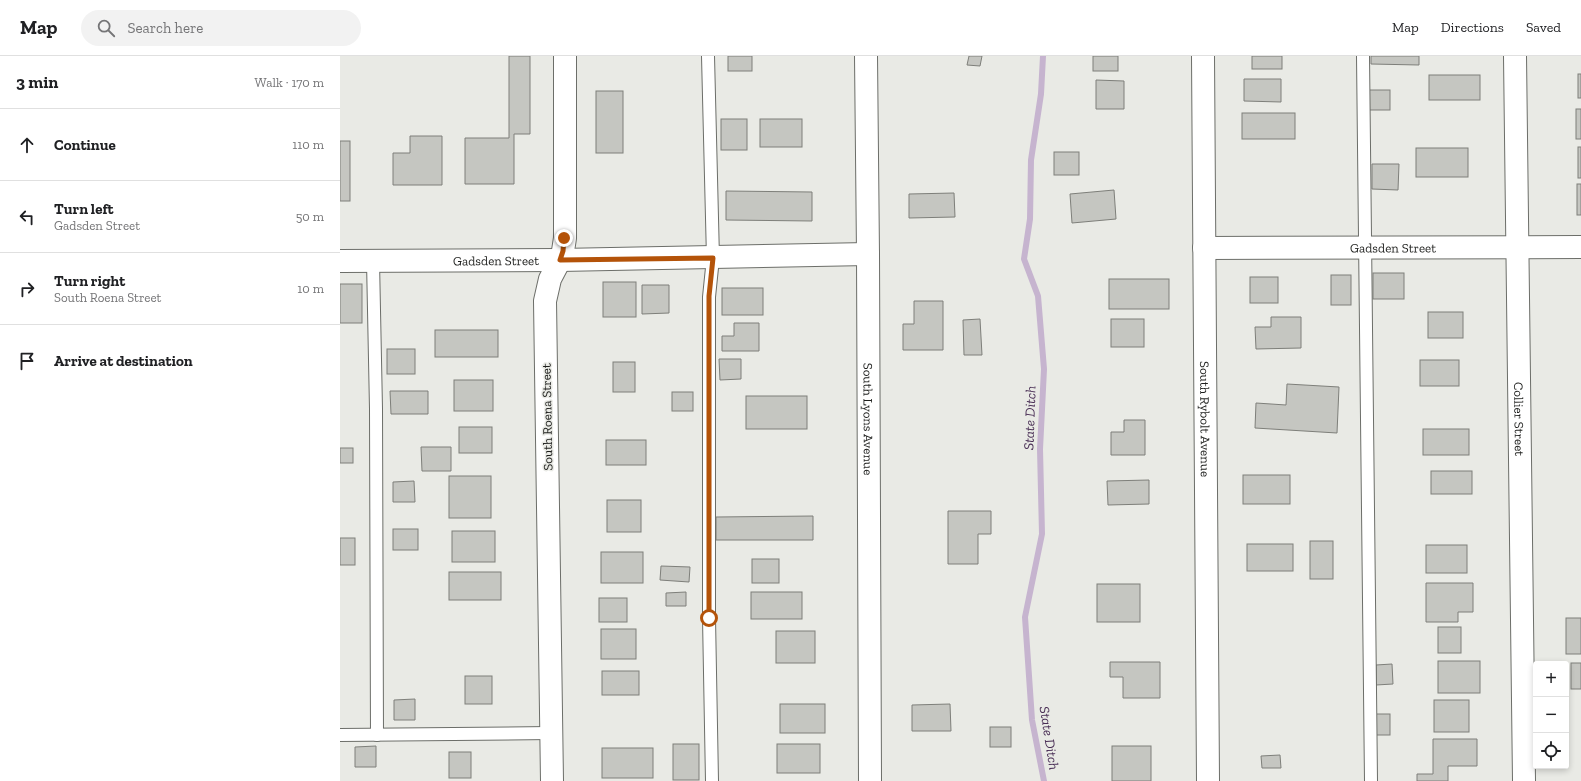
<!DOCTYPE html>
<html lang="en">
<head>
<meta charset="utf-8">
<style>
	:root { --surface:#fff; --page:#f2f2f2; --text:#202124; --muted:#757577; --line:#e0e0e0 }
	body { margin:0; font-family:"Zilla Slab",serif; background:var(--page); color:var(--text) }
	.controls { position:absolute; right:12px; bottom:12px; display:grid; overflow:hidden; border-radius:4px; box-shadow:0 2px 6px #0003 }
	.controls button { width:36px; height:36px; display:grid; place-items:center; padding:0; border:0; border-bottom:1px solid var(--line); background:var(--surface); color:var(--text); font:20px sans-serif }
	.stop { position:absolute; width:12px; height:12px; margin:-9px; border:3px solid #b45309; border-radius:50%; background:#fff }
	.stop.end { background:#b45309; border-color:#fff; box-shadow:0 1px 4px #0008 }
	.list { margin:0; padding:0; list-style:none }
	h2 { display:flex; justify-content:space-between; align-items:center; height:52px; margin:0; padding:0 16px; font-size:17px }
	h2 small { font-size:13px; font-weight:400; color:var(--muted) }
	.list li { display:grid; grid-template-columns:26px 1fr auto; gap:12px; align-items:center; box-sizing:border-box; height:72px; padding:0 16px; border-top:1px solid var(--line) }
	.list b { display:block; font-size:15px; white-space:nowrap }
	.list p { margin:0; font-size:13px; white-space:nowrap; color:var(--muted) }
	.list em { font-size:13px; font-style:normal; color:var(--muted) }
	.icon { flex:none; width:22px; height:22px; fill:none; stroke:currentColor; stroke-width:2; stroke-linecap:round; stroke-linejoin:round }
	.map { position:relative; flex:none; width:1241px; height:725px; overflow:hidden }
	header { display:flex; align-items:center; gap:24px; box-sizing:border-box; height:56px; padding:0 20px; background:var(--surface); border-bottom:1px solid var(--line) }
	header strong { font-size:19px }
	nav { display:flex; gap:22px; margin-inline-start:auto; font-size:14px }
	.search { width:280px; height:36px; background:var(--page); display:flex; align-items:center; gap:10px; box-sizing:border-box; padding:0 14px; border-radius:22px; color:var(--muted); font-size:15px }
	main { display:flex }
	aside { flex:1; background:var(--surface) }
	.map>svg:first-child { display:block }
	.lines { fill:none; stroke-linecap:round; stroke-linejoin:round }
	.stream { stroke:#c6b4cf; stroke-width:6 }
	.building { fill:#c5c6c1; stroke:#7e7f7a }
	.lane-casing { stroke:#6c6e69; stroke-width:14 }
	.street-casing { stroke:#6c6e69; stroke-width:24 }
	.lane { stroke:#fff; stroke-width:12 }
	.street { stroke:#fff; stroke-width:22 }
	.route { stroke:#b45309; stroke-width:5 }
	.labels { text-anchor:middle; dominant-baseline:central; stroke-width:3; stroke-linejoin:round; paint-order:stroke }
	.street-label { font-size:13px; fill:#1d1e1c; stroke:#e9eae5 }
	.water-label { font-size:14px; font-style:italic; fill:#492e55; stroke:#e9eae5 }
</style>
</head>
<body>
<header>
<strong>Map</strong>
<div class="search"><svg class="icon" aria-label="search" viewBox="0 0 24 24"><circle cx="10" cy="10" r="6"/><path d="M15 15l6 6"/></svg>Search here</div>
<nav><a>Map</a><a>Directions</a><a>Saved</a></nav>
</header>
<main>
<aside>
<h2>3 min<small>Walk · 170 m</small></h2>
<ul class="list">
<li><svg class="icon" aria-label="ahead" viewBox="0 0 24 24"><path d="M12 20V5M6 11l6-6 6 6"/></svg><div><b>Continue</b></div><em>110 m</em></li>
<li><svg class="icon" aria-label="left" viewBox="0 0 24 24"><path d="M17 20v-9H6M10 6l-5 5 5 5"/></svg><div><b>Turn left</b><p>Gadsden Street</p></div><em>50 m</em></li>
<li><svg class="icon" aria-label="right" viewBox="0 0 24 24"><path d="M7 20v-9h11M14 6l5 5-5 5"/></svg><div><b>Turn right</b><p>South Roena Street</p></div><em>10 m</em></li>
<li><svg class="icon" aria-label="arrive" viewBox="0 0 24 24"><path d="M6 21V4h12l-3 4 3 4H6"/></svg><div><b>Arrive at destination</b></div></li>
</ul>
</aside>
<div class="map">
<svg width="1241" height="725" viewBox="0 0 1241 725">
	<rect width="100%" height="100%" fill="#e9eae5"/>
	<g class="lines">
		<!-- stream -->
		<path class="stream" d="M 703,0 L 701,38 L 691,104 L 690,163 L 684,203 L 698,240 L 704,313 L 700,393 L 702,478 L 685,561 L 692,664 L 704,725"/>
	</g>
	<!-- building -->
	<g class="building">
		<path d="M 169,0 L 190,0 L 190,78 L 174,78 L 174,128 L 125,128 L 125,82 L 169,82 Z"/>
		<rect x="388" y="0" width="24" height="15"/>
		<path d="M 629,0 L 642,0 L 640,10 L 627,9 Z"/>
		<rect x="753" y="0" width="25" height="15"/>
		<rect x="912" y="0" width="30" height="13"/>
		<path d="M 1031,0 L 1079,0 L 1079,9 L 1031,8 Z"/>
		<rect x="1238" y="18" width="3" height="24"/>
		<rect x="1089" y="19" width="51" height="25"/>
		<path d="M 904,23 L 941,23 L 941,46 L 904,45 Z"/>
		<path d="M 756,24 L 784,25 L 784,53 L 756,53 Z"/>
		<rect x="1029" y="34" width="21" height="20"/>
		<rect x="256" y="35" width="27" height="62"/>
		<rect x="1236" y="53" width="5" height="30"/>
		<rect x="902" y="57" width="53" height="26"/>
		<rect x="381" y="63" width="26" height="31"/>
		<rect x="420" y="63" width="42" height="28"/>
		<path d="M 70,80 L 102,80 L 102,129 L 53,129 L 53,97 L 70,97 Z"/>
		<rect x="0" y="85" width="10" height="60"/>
		<rect x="1238" y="91" width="3" height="31"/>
		<rect x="1076" y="92" width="52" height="29"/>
		<rect x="714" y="96" width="25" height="23"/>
		<path d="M 1032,108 L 1059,108 L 1058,134 L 1032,133 Z"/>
		<rect x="1237" y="128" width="4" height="31"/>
		<path d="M 774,134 L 776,163 L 732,167 L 730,138 Z"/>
		<path d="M 386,135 L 472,136 L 472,165 L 386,164 Z"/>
		<path d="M 614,137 L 615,161 L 569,162 L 569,138 Z"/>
		<rect x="1033" y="217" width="31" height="26"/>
		<rect x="991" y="219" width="20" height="30"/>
		<rect x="910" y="221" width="28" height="26"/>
		<rect x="769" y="223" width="60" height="30"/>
		<rect x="263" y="226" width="33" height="35"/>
		<rect x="0" y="228" width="22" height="39"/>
		<path d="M 302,229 L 329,229 L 329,257 L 302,258 Z"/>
		<rect x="382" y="232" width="41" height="27"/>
		<path d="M 574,245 L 603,245 L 603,294 L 563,294 L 563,268 L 574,268 Z"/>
		<rect x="1088" y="256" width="35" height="26"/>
		<path d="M 931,261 L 961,261 L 961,292 L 916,293 L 915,271 L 931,271 Z"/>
		<path d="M 640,263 L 642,299 L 624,299 L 623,264 Z"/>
		<rect x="771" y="263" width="33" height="28"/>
		<path d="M 394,267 L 419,267 L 419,295 L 382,295 L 382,280 L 394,280 Z"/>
		<rect x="95" y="274" width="63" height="27"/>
		<rect x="47" y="293" width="28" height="25"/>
		<path d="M 379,303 L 401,303 L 401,323 L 380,324 Z"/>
		<rect x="1080" y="304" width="39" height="26"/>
		<rect x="273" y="306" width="22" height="30"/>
		<rect x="114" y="324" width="39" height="31"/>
		<path d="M 947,328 L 999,331 L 997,377 L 915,372 L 916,347 L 946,349 Z"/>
		<path d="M 50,335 L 88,335 L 88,358 L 51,358 Z"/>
		<rect x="332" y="336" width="21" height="19"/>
		<rect x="406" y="340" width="61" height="33"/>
		<path d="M 784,364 L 805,364 L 805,399 L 771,399 L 771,376 L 784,376 Z"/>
		<rect x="119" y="371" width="33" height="26"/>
		<rect x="1083" y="373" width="46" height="26"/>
		<rect x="266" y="384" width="40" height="25"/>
		<path d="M 81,391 L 111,391 L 111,415 L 82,415 Z"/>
		<rect x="0" y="392" width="13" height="15"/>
		<rect x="1091" y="415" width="41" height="23"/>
		<rect x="903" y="419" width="47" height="29"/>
		<rect x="109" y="420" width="42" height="42"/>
		<path d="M 809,424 L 809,448 L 768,449 L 767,425 Z"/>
		<path d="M 74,425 L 75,446 L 53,446 L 53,426 Z"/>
		<rect x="267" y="444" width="34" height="32"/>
		<path d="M 608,455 L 651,455 L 651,478 L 638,478 L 638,508 L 608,508 Z"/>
		<path d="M 473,460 L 473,484 L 376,484 L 376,461 Z"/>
		<rect x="53" y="473" width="25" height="21"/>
		<rect x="112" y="475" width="43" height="31"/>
		<rect x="0" y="482" width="15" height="27"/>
		<rect x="970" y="485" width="23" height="38"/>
		<rect x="907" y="488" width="46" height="27"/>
		<rect x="1086" y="489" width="41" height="28"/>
		<rect x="261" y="496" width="42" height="31"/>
		<rect x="412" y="503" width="27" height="24"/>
		<path d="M 321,510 L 350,511 L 349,526 L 320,524 Z"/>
		<rect x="109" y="516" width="52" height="28"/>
		<path d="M 1086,527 L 1133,527 L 1133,556 L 1118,556 L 1118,566 L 1086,566 Z"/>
		<rect x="757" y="528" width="43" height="38"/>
		<path d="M 346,536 L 346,550 L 326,550 L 326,537 Z"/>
		<rect x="411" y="536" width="51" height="27"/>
		<rect x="259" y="542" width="28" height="24"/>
		<rect x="1226" y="562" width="15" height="36"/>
		<rect x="1098" y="571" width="23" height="26"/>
		<rect x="261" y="573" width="35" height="30"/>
		<rect x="436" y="575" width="39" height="32"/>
		<rect x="1098" y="605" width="42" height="32"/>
		<path d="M 770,606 L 820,606 L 820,642 L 783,642 L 783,621 L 770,621 Z"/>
		<rect x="1231" y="607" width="10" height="26"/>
		<path d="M 1052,608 L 1053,628 L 1036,629 L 1036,609 Z"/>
		<rect x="262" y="615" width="37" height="24"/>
		<rect x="125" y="620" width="27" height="28"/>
		<path d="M 75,643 L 75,664 L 54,664 L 54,644 Z"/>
		<rect x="1094" y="644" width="35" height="32"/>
		<rect x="440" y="648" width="45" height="29"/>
		<path d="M 610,648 L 611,675 L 572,675 L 572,649 Z"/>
		<rect x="1036" y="658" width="14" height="21"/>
		<rect x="650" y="671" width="21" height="20"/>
		<path d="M 1093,683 L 1137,683 L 1137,710 L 1108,710 L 1108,725 L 1077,725 L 1077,718 L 1093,718 Z"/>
		<rect x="333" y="688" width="26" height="36"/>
		<rect x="437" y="688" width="43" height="29"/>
		<path d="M 36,690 L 36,711 L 15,711 L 15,691 Z"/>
		<rect x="772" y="690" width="39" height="35"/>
		<rect x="262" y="692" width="51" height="30"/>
		<rect x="109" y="696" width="22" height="26"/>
		<path d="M 940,699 L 941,712 L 922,712 L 921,700 Z"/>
	</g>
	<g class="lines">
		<defs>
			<g id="lane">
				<path d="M 368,0 L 373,202 L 369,241 L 369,562 L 372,725"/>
				<path d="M 1023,0 L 1031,725"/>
				<path d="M 33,205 L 36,353 L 37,679"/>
				<path d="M 0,679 L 211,677"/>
			</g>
			<g id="street">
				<path id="s1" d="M 526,0 L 528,198 L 530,725"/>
				<path id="s2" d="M 863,0 L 868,725"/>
				<path id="s3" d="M 1175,0 L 1184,725"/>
				<path id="s4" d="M 864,192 L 1241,191"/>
				<path id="s5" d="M 0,205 L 220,204 L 528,198"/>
				<path d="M 212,725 L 205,245 L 210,223 L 220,204 L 223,195 L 225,182 L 225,0"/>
			</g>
		</defs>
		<!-- lane casing -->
		<use href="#lane" class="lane-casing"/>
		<!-- street casing -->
		<use href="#street" class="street-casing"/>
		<!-- lane -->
		<use href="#lane" class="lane"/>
		<!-- street -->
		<use href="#street" class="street"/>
	</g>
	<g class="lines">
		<!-- route -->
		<path class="route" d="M 224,182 L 223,195 L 220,204 L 373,202 L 369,240 L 369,562"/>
	</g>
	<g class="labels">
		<!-- street labels -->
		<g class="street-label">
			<text stroke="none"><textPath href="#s4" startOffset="189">Gadsden Street</textPath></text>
			<text stroke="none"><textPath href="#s5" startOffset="156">Gadsden Street</textPath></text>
			<text transform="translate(207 361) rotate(-91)">South Roena Street</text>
			<text stroke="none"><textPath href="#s1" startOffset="363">South Lyons Avenue</textPath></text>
			<text stroke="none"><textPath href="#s2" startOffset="363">South Rybolt Avenue</textPath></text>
			<text stroke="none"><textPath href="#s3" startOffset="363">Collier Street</textPath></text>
		</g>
		<!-- water labels -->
		<g class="water-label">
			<text transform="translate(690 362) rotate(-88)">State Ditch</text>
			<text transform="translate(709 682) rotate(81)">State Ditch</text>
		</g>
	</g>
</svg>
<div class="controls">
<button>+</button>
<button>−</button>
<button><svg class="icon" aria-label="locate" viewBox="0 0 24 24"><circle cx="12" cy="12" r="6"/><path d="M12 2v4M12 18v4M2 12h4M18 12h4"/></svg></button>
</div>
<div class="stop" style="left:369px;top:562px"></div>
<div class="stop end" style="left:224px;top:182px"></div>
</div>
</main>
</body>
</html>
